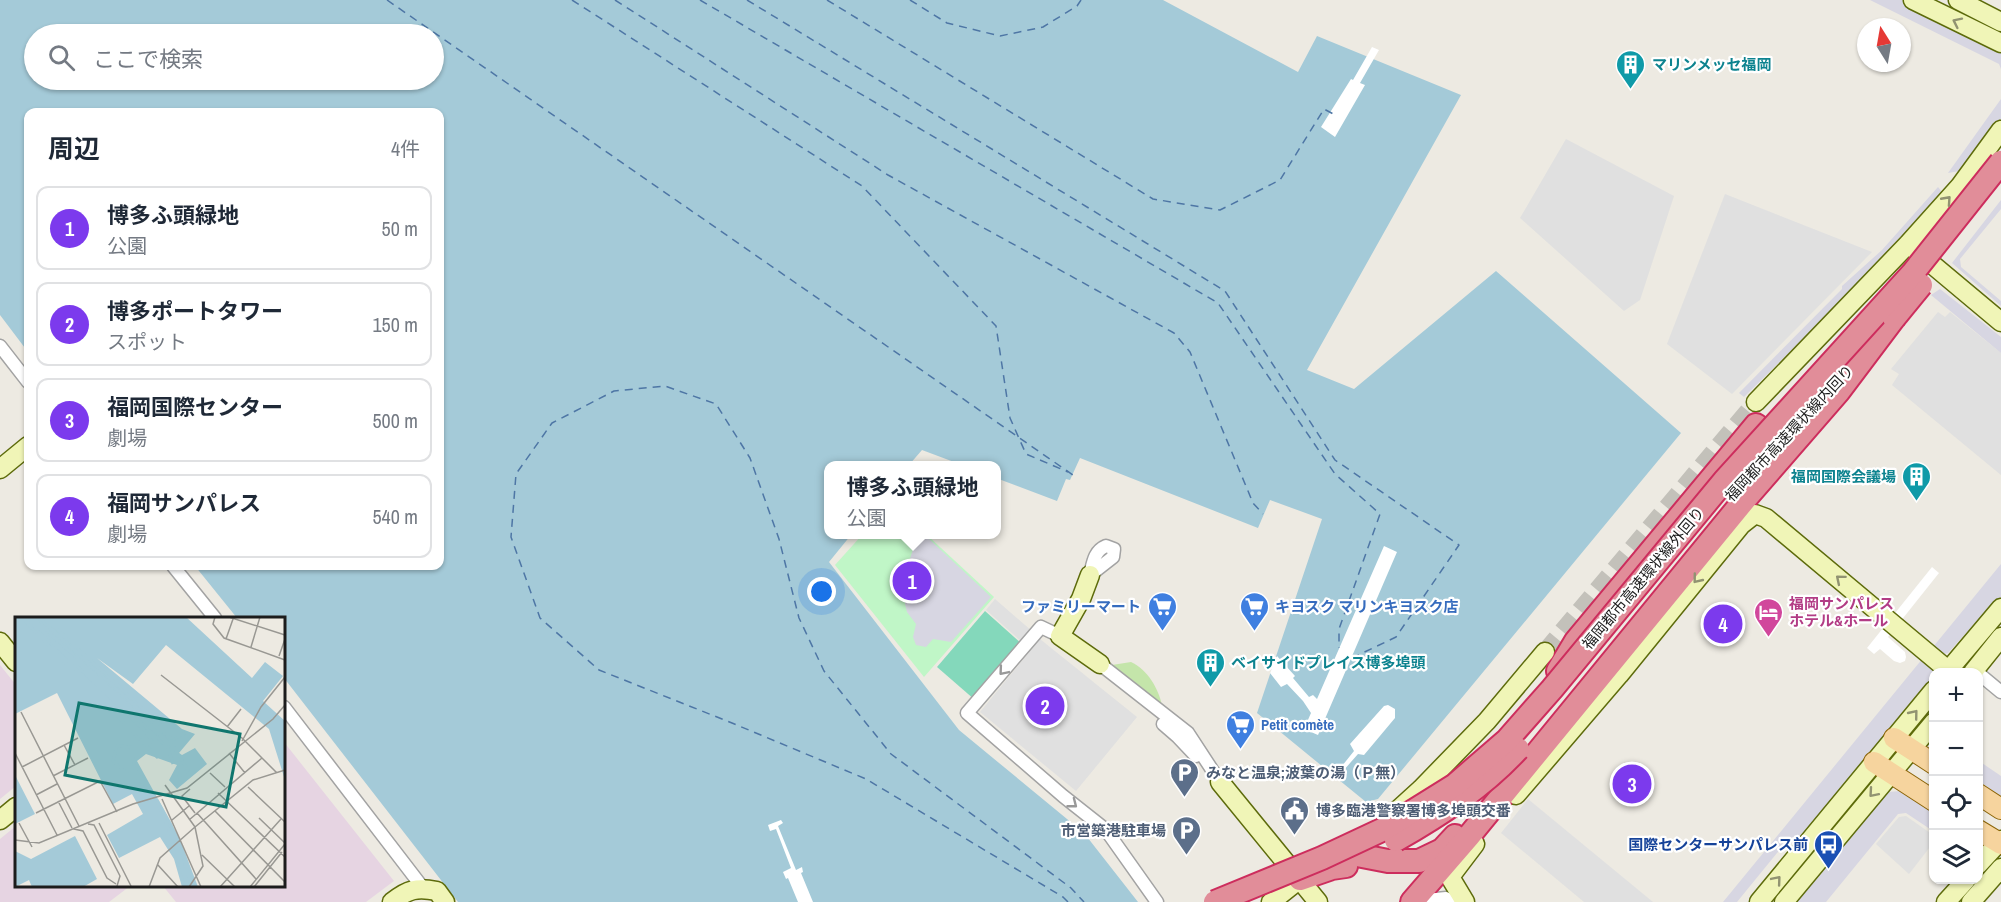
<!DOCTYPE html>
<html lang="ja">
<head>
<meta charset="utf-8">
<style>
	:root { --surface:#fff; --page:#f2f2f3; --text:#1f2937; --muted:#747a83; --line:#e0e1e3; --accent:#7c3aed }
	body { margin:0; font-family:"Archivo Narrow","Noto Sans JP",sans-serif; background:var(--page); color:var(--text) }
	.controls { position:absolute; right:18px; bottom:18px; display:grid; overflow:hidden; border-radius:12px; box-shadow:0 2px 4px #0004 }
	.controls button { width:54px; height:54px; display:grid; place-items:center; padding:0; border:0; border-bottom:2px solid var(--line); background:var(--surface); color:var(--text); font:30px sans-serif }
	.compass { position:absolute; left:1857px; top:18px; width:54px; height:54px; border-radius:50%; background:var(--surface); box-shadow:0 2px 4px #0004; rotate:349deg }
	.you { position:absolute; left:822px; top:592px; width:21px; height:21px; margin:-15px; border:4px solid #fff; border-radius:50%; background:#1a73e8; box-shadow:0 0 0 9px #1a73e833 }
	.badge { display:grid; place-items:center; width:39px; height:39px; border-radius:50%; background:var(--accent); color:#fff; font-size:20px; font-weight:700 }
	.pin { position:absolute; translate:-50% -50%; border:3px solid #fff; box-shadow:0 2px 6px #0006 }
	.popup { position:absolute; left:824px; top:461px; width:177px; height:78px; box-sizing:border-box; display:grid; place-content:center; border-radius:12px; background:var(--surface); filter:drop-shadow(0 2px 4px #0005); font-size:20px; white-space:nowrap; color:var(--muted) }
	.popup b { font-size:22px; color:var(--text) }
	.popup::after { content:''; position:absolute; left:50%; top:100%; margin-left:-12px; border:12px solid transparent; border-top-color:var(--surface) }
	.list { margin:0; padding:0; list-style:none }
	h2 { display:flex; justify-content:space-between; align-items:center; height:78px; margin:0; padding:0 24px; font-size:26px }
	h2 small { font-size:20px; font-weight:400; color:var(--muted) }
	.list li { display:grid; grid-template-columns:39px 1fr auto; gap:18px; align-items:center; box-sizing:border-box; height:84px; margin:0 12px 12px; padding:0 12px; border:2px solid var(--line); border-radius:12px }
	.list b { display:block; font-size:22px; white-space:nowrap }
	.list p { margin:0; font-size:20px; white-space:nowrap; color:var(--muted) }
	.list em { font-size:20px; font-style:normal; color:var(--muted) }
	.icon { flex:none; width:33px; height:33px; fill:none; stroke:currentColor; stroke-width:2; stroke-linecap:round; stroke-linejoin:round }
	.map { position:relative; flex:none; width:2001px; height:902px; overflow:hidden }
	.search { position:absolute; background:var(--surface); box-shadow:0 2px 4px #0004; left:24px; top:24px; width:420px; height:66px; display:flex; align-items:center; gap:15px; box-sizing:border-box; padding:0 21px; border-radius:33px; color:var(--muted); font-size:22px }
	.panel { position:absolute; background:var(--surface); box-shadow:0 2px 4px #0004; left:24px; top:108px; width:420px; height:462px; border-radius:12px }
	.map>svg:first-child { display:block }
	.industrial { fill:#e6d4e2 }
	.grass { fill:#c4e5aa }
	.park { fill:#c0f6c7 }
	.pitch { fill:#84d8bb }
	.parking { fill:#e0e0e0 }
	.plaza { fill:#d7d6e2 }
	.water { fill:#a4cad8; fill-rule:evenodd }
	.pier { fill:#fff }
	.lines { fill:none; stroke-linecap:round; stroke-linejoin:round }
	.ferry { stroke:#4e76a5; stroke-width:1.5; stroke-dasharray:8 6; stroke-linecap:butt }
	.secondary-tunnel { stroke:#c3c1ba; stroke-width:18; stroke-dasharray:18 9; stroke-linecap:butt }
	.street-casing { stroke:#a3a3a3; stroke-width:15 }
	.secondary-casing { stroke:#5d6b0b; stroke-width:21 }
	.primary-casing { stroke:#8c6508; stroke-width:22 }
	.highway-casing { stroke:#cd2d5d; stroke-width:26 }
	.street { stroke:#fff; stroke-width:12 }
	.secondary { stroke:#f0f5b7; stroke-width:18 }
	.primary { stroke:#f6d49e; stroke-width:20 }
	.highway { stroke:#e18d99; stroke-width:22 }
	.highway-bridge-casing { stroke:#cd2d5d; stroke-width:26; stroke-linecap:butt }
	.highway-bridge { stroke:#e18d99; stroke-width:22 }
	.oneway { stroke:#919371 }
	.oneway2 { stroke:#999 }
	.labels { text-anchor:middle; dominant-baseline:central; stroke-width:4.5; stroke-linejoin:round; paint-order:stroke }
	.culture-label { font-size:15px; font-weight:bold; fill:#0d838f; stroke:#fff; text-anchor:start }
	.street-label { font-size:15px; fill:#1c1c1c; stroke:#fff }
	.hotel-label { font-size:15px; font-weight:bold; fill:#b23c85; stroke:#fff; text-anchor:start }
	.shop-label { font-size:15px; font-weight:bold; fill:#366cbe; stroke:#fff; text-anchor:start }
	.service-label { font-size:15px; font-weight:bold; fill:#4e5e75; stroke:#fff; text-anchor:start }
	.transit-label { font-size:15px; font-weight:bold; fill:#164399; stroke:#fff; text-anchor:end }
	.inset-river { fill:none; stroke:#a4cad8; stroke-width:3 }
	.inset-road { fill:none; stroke:#999893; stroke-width:1.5 }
	.view { fill:#0f766e; fill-opacity:0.15; stroke:#0f766e; stroke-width:3 }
	.inset-edge { fill:none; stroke:#1c1c1c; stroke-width:3 }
</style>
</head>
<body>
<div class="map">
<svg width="2001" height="902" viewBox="0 0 2001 902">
	<rect width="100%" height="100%" fill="#edeae2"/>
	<!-- industrial -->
	<g class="industrial">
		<path d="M 0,665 L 16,685 L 16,786 L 0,799 Z"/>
		<path d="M 284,742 L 394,881 L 366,902 L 176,902 L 163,886 L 284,886 Z"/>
		<path d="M 16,826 L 16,886 L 130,886 L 109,902 L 0,902 L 0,839 Z"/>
	</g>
	<!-- grass -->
	<path class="grass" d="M 1131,662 C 1147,669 1159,689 1162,706 L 1112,665 Z"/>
	<!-- park -->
	<path class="park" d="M 862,535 L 927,535 L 994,597 L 924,677 L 835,565 Z"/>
	<!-- pitch -->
	<path class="pitch" d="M 985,611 L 1022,644 L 975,700 L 937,667 Z"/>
	<!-- parking -->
	<g class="parking">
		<path d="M 1566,139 L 1674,196 L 1640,300 L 1624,311 L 1520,218 Z"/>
		<path d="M 1725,194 L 1872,252 L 1732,394 L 1667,344 Z"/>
		<path d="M 1938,312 L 1945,317 L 1950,312 L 2001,353 L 2001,475 L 1892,385 L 1899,374 L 1891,369 Z"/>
		<path d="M 995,599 L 1032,631 L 1023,643 L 986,610 Z"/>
		<path d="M 1040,639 L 1137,717 L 1076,791 L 980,712 Z"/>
		<path d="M 1528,799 L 1653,902 L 1584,902 L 1501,833 Z"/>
		<path d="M 1906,816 L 1933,835 L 1933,843 L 1909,874 L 1876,844 L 1899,817 Z"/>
	</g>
	<!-- plaza -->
	<g class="plaza">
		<path d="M 1870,0 L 1902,0 L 2001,50 L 2001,69 L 1999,64 Z"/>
		<path d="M 2001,99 L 2001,119 L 1965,167 L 1959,171 L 1948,173 Z"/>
		<path d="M 1938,187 L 1942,192 L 1940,196 L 1884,259 L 1744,397 L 1739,393 L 1842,289 L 1842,286 L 1882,250 Z"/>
		<path d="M 2001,200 L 2001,209 L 1960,259 L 1961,267 L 2001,301 L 2001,306 L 1952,263 Z"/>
		<path d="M 1940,289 L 2001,337 L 2001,353 L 1931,295 Z"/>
		<path d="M 927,537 L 991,597 L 951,642 L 933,639 L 926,647 L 916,645 L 913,637 L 916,624 L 907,612 L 905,604 L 907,595 L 917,583 L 908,565 L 915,543 Z"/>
		<path d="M 2001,564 L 2001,597 L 1991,610 L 1974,624 L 1948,653 L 1944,654 L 1933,647 Z"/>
		<path d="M 1923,658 L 1935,669 L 1933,679 L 1803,838 L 1782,848 L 1777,853 L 1737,902 L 1723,902 Z"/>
		<path d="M 1979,761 L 2001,776 L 2001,796 L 1979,781 Z"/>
		<path d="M 1901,791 L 1933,811 L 1933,831 L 1906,813 L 1898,814 L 1826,902 L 1798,902 L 1798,896 L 1817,879 L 1833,859 L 1843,840 L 1881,796 L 1888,792 Z"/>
	</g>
	<!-- water -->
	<path class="water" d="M 0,0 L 1163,0 L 1298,72 L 1317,36 L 1461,95 L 1307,370 L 1354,389 L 1496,271 L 1681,433 L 1378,799 L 1366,802 L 1257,713 L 1322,519 L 1270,500 L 1258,528 L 1080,458 L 1070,480 L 1066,479 L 1057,501 L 996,478 L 996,466 L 962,465 L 922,450 L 909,465 L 828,466 L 828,534 L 851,535 L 829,562 L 959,730 L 1084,833 L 1138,902 L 458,902 L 284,678 L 284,618 L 237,618 L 195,566 L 440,566 L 440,112 L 28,112 L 28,352 L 0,315 ZM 34,34 L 434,34 L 434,80 L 34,80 Z"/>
	<!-- pier -->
	<g class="pier">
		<path d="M 1372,47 L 1379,50 L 1360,83 L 1365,85 L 1335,137 L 1321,127 L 1351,79 L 1353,80 Z"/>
		<path d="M 1384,546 L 1397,552 L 1318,735 L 1304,729 L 1311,713 L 1303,701 L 1287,684 L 1281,687 L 1270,673 L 1277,656 L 1295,676 L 1293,678 L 1309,697 L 1313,695 L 1317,699 Z"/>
		<path d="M 1932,567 L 1939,573 L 1888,637 L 1905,652 L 1906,657 L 1905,661 L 1900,663 L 1894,661 L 1880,649 L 1874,654 L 1867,648 Z"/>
		<path d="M 1388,705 L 1395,709 L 1395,718 L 1364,755 L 1358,754 L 1336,779 L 1334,776 L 1354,751 L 1350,744 L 1384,706 Z"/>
		<path d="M 781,820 L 783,823 L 778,826 L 796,870 L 802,867 L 803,872 L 801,873 L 813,902 L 798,902 L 788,878 L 786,879 L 783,872 L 791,868 L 776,829 L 770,831 L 768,825 Z"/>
	</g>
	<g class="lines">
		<!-- ferry -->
		<g class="ferry">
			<path d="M 387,0 L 1073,475"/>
			<path d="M 572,0 L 862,186 L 996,326 L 1010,418 L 1026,454 L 1068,472"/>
			<path d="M 615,0 L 888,175 L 1174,333 L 1190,352 L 1253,503 L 1263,514"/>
			<path d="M 700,0 L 1218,303 L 1335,474 L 1380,514 L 1339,629 L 1339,648"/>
			<path d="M 747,0 L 1225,291 L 1335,460 L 1459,545 L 1396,637 L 1352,658"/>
			<path d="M 827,0 L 1153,199 L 1220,210 L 1280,180 L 1324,109 L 1337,116"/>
			<path d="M 910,0 L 947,23 L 1000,36 L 1043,27 L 1077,6 L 1081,0"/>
			<path d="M 1068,902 L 1063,897 L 866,779 L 732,723 L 599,670 L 540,618 L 511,537 L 516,474 L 552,423 L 614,391 L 665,386 L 716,404 L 750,458 L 779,539 L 799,618 L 824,671 L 891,754 L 1071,888 L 1084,902"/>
		</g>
		<!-- secondary-tunnel -->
		<path class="secondary-tunnel" d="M 1545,652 L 1756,402"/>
		<defs>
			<g id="street">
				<path d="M 0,346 L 28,382"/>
				<path d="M 1106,546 L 1114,549 L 1113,557 L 1090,575 C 1093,563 1094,551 1106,546 Z"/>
				<path d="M 173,566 L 215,618"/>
				<path d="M 1060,636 L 1041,627 L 967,713 L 1063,796 L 1106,830 L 1157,902"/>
				<path d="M 1100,664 L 1188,733 L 1220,782"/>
				<path d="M 1978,673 L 2001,692"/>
				<path d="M 284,707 L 423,888"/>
				<path d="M 1163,724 L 1178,737 L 1196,756"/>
				<path d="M 1426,902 L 1427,900 L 1446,898 L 1454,902"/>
			</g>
			<g id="secondary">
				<path d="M 1913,0 L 2001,43"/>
				<path d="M 1958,0 L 2001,22"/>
				<path d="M 1915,250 L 2001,322"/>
				<path d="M 1756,402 L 1908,244 L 1960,186 L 2001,130"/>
				<path d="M 0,469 L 28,446"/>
				<path d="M 1090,575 L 1081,599 L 1060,636 L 1100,664"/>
				<path d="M 0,642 L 16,662"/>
				<path d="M 1947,672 L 2001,608"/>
				<path d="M 1973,672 L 2001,637"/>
				<path d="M 1220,782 L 1318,902"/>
				<path d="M 1516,795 L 1619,675 L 1741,525 L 1755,514 L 1766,518 L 1949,671"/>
				<path d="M 1388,819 L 1421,789 L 1487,721 L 1545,652"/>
				<path d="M 0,820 L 16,807"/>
				<path d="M 1978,865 L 2001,840"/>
				<path d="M 392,902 C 408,889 417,887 437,891 L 445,902"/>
				<path d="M 1271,902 L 1300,879"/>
				<path d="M 1465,902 L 1450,877 L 1475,844"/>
				<path d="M 1759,902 L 1934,690"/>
				<path d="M 1784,902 L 1934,722"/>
				<path d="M 1946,902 L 1966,880"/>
				<path d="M 1971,902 L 2001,868"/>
			</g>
			<g id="primary">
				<path d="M 1894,738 L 1934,764"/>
				<path d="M 1874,762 L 1934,801"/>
				<path d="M 1978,794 L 2001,809"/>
				<path d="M 1978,830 L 2001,844"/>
			</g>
			<g id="highway">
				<path d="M 1558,671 L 1576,641 L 1756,425"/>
				<path d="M 1326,860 L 1357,855 L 1388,861 L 1419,861 L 1442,850 L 1455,836"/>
				<path d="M 1300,879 L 1332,868 L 1346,866"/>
				<path d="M 1412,902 L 1469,836 L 1746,498 L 1839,391 L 1894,318"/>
			</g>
		</defs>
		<!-- street casing -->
		<use href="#street" class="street-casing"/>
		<!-- secondary casing -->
		<use href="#secondary" class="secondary-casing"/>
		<!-- primary casing -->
		<use href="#primary" class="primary-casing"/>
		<!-- highway casing -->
		<use href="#highway" class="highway-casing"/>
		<!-- street -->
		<use href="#street" class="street"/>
		<!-- secondary -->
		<use href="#secondary" class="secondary"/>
		<!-- primary -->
		<use href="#primary" class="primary"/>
		<!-- highway -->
		<use href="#highway" class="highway"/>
		<defs>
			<g id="highway-bridge">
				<path d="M 1894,318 L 1921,285"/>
				<path d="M 1396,840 C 1440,815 1483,787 1518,749"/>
				<path d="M 1215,902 L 1322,858 L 1386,828 L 1455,785 L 1507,740 L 1552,689 L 1724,481 L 1912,274 L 2001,162"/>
			</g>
		</defs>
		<!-- highway-bridge casing -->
		<use href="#highway-bridge" class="highway-bridge-casing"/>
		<!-- highway-bridge -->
		<use href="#highway-bridge" class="highway-bridge"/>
	</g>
	<!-- one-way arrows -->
	<defs><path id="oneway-chevron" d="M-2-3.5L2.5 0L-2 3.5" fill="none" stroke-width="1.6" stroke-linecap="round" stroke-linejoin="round" transform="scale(1.5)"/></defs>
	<g class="oneway">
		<use href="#oneway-chevron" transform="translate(1957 22) rotate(-154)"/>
		<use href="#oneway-chevron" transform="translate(1947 200) rotate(-48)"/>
		<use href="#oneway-chevron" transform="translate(1697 579) rotate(129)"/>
		<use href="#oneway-chevron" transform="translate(1840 579) rotate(-140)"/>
		<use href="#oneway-chevron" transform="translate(1914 714) rotate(-51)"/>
		<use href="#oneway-chevron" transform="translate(1873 793) rotate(131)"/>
		<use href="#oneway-chevron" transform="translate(1777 880) rotate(-50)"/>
	</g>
	<g class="oneway2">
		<use href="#oneway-chevron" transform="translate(1003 671) rotate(130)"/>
		<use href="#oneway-chevron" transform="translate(1073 804) rotate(38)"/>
	</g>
	<!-- icons -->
	<defs>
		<symbol id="building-pin" viewBox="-11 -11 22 30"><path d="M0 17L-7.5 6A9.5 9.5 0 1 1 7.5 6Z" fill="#0f9aa8" stroke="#fff"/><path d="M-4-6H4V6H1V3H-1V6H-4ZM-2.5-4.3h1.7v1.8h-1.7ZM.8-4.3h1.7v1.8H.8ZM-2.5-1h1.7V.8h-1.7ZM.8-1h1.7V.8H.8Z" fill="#fff"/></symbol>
		<symbol id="supermarket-pin" viewBox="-11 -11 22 30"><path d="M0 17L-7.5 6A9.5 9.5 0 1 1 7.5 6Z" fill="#3f7fe0" stroke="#fff"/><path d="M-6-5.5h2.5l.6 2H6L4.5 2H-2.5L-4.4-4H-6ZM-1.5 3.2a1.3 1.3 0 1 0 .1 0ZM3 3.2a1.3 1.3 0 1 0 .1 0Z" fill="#fff"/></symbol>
		<symbol id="hotel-pin" viewBox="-11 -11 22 30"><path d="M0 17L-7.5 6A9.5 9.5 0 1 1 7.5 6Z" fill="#d1479c" stroke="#fff"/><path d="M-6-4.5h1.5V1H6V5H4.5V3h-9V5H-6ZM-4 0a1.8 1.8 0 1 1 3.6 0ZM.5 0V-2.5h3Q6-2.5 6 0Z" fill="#fff"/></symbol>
		<symbol id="parking-pin" viewBox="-11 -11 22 30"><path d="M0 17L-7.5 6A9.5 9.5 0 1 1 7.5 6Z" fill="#5c6f8a" stroke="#fff"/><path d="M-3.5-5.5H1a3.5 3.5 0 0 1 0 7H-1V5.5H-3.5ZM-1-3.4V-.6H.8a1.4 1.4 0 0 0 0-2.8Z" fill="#fff"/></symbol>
		<symbol id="civic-pin" viewBox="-11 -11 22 30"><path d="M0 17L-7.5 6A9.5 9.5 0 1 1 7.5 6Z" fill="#5c6f8a" stroke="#fff"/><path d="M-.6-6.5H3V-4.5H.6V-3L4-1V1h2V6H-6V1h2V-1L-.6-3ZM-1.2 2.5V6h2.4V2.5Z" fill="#fff"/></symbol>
		<symbol id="bus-pin" viewBox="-11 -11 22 30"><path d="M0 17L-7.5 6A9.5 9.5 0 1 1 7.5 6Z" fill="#1a4fb4" stroke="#fff"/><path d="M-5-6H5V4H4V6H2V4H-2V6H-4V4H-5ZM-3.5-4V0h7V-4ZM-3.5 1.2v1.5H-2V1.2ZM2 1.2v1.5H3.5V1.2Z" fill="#fff"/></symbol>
	</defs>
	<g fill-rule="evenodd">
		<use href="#building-pin" x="1614" y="48" width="33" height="45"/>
		<use href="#building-pin" x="1900" y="460" width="33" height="45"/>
		<use href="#supermarket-pin" x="1146" y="590" width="33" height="45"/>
		<use href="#supermarket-pin" x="1238" y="590" width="33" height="45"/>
		<use href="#hotel-pin" x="1752" y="596" width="33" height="45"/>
		<use href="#building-pin" x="1194" y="646" width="33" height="45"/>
		<use href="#supermarket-pin" x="1224" y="708" width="33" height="45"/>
		<use href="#parking-pin" x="1168" y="756" width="33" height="45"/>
		<use href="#civic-pin" x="1278" y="794" width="33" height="45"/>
		<use href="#parking-pin" x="1170" y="814" width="33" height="45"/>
		<use href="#bus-pin" x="1812" y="828" width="33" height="45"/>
	</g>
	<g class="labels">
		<!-- culture labels -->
		<g class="culture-label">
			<text x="1652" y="64">マリンメッセ福岡</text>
			<text x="1896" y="476" text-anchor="end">福岡国際会議場</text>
			<text x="1231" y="662">ベイサイドプレイス博多埠頭</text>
		</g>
		<!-- street labels -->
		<g class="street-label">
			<text transform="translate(1789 433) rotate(-47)">福岡都市高速環状線内回り</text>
			<text transform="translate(1643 578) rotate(-50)">福岡都市高速環状線外回り</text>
		</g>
		<!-- hotel labels -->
		<g class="hotel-label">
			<text x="1789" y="603">福岡サンパレス<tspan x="1789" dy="17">ホテル&amp;ホール</tspan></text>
		</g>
		<!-- shop labels -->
		<g class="shop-label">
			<text x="1141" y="606" text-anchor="end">ファミリーマート</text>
			<text x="1275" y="606">キヨスク マリンキヨスク店</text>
			<text x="1261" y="724">Petit comète</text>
		</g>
		<!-- service labels -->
		<g class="service-label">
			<text x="1206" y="772">みなと温泉;波葉の湯（Ｐ無）</text>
			<text x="1316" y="810">博多臨港警察署博多埠頭交番</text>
			<text x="1166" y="830" text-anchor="end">市営築港駐車場</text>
		</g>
		<!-- transit labels -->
		<g class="transit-label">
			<text x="1808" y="844">国際センターサンパレス前</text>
		</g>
	</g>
	<!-- overview -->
	<g transform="translate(15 617)">
		<rect width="270" height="270" fill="#edeae2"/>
		<path d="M 0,0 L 171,0 L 237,61 L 250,45 L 268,59 L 248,84 L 270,104 L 270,163 L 254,112 L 151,28 L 118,67 L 82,41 L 167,112 L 180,117 L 164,136 L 167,138 L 180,131 L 192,147 L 162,172 L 154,163 L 162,148 L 131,137 L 122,144 L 165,222 L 183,270 L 167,270 L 159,242 L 145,220 L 104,241 L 92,218 L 128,197 L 117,177 L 98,187 L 42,76 L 0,97 ZM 0,158 L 20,197 L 0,207 ZM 60,219 L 82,262 L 68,270 L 17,270 L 14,263 L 0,270 L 0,234 L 16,242 Z" fill="#a4cad8"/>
		<path class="inset-river" d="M 6,0 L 143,141M 11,0 L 157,129M 14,0 L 30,16M 17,0 L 158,129 L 173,153 L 163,160M 23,0 L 154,120 L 159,122 L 170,116M 29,0 L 140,103 L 148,105 L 153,101M 36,24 L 131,115 L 139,128 L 139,135M 69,53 L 153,131 L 158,147M 138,177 L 120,153 L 116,130 L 102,129 L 98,144 L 138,179M 141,183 L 159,225M 142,183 L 156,208 L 173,269M 160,230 L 172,268"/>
		<path class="inset-road" d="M 200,0 L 198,7 L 209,21 L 270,43M 214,0 L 270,18M 211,22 L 218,2M 236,30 L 245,0M 264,39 L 270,22M 146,58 L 227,121 L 262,156M 6,95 L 64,209M 212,110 L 226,92M 227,124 L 246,90 L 270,60M 49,128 L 60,148M 0,136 L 42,218M 214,136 L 230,156M 7,150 L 63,121M 195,156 L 210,170M 38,159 L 73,141M 233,170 L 270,205M 175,172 L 167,179 L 180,196M 203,176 L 270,240M 21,178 L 42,167M 147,182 L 186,270M 43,184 L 57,211M 200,194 L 270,265M 21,196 L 85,164 L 102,195M 182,196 L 241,262M 244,201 L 270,226M 157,203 L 174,189M 174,203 L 247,141M 4,206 L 17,230M 84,206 L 116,269M 73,207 L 79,208 L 105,259 L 102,269M 180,210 L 238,163 L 270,153M 59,212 L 68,214 L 92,261 L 101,267M 0,223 L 24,226 L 118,187 L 172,171 L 258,102 L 270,88M 187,238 L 220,270M 142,247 L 163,270M 134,270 L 145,241 L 180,210 L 150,168M 174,270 L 188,249 L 180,210M 205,270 L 266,202M 235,270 L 270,227M 239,270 L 267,235"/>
		<path class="view" d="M 64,86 L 225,117 L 211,190 L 50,158 Z"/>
		<rect width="270" height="270" class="inset-edge"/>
	</g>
</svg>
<div class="controls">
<button>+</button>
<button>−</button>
<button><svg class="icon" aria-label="locate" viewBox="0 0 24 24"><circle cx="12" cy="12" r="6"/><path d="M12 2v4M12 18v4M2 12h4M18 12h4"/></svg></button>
<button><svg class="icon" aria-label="layers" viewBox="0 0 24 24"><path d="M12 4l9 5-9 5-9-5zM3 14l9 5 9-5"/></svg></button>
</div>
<svg class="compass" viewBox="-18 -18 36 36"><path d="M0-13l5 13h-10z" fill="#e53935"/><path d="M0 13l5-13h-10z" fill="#747a83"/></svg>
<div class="you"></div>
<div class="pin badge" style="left:912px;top:581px">1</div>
<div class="popup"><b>博多ふ頭緑地</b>公園</div>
<div class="pin badge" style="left:1045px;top:706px">2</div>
<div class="pin badge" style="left:1632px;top:784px">3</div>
<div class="pin badge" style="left:1723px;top:624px">4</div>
<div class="search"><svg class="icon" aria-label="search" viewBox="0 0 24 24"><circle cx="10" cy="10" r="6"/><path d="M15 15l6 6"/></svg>ここで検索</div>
<section class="panel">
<h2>周辺<small>4件</small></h2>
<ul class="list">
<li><span class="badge">1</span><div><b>博多ふ頭緑地</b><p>公園</p></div><em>50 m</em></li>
<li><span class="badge">2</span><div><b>博多ポートタワー</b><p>スポット</p></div><em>150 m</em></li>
<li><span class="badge">3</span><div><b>福岡国際センター</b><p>劇場</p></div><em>500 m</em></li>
<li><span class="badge">4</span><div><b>福岡サンパレス</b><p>劇場</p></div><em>540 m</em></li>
</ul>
</section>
</div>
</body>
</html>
